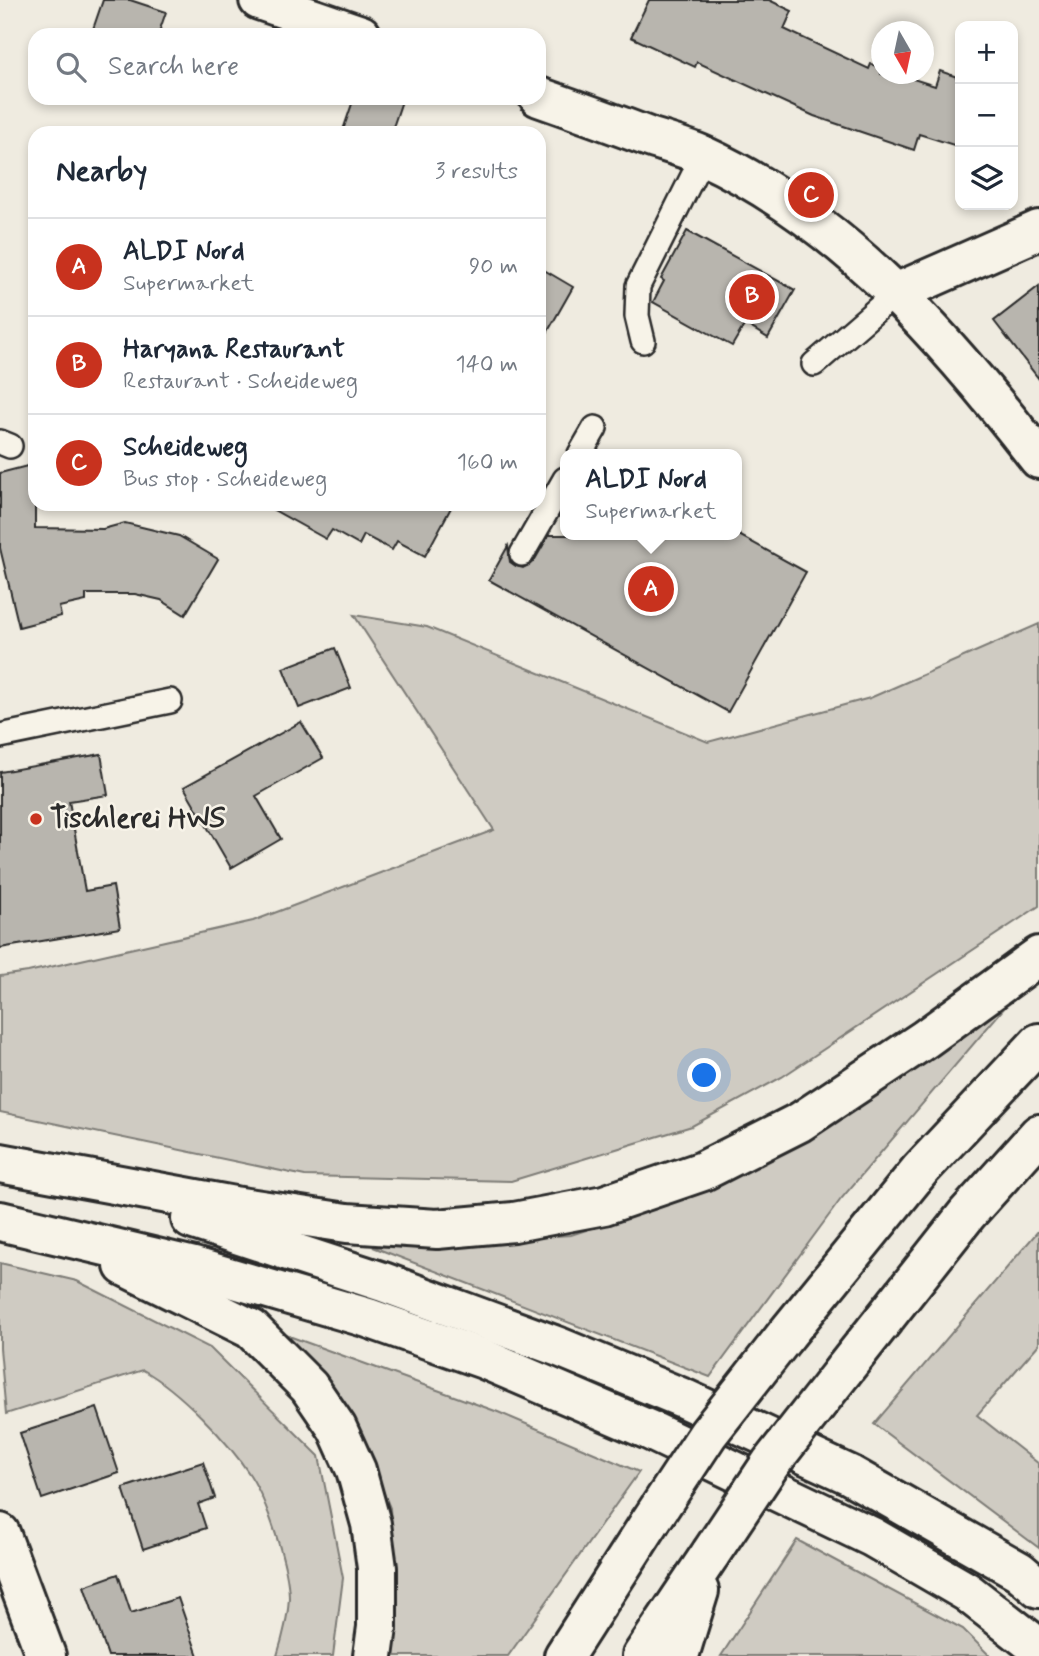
<!DOCTYPE html>
<html lang="en">
<head>
<meta charset="utf-8">
<style>
	:root { --surface:#fff; --page:#f6f6f7; --text:#1f2937; --muted:#747a83; --line:#e0e1e3; --accent:#c8321e }
	body { margin:0; font-family:Mynerve,sans-serif; background:var(--page); color:var(--text) }
	.controls { position:absolute; right:21px; top:21px; display:grid; overflow:hidden; border-radius:14px; box-shadow:0 4px 10px #0003 }
	.controls button { width:63px; height:63px; display:grid; place-items:center; padding:0; border:0; border-bottom:2px solid var(--line); background:var(--surface); color:var(--text); font:35px sans-serif }
	.compass { position:absolute; left:871px; top:21px; width:63px; height:63px; border-radius:50%; background:var(--surface); box-shadow:0 4px 10px #0003; rotate:171deg }
	.you { position:absolute; left:705px; top:1076px; width:24px; height:24px; margin:-18px; border:5px solid #fff; border-radius:50%; background:#1a73e8; box-shadow:0 0 0 10px #1a73e833 }
	.badge { display:grid; place-items:center; width:46px; height:46px; border-radius:50%; background:var(--accent); color:#fff; font-size:23px; font-weight:700 }
	.pin { position:absolute; translate:-50% -50%; border:4px solid #fff; box-shadow:0 2px 7px #0006 }
	.popup { position:absolute; left:560px; top:449px; width:182px; height:91px; box-sizing:border-box; display:grid; place-content:center; border-radius:14px; background:var(--surface); filter:drop-shadow(0 2px 5px #0005); font-size:23px; white-space:nowrap; color:var(--muted) }
	.popup b { font-size:26px; color:var(--text) }
	.popup::after { content:''; position:absolute; left:50%; top:100%; margin-left:-14px; border:14px solid transparent; border-top-color:var(--surface) }
	.list { margin:0; padding:0; list-style:none }
	h2 { display:flex; justify-content:space-between; align-items:center; height:91px; margin:0; padding:0 28px; font-size:30px }
	h2 small { font-size:23px; font-weight:400; color:var(--muted) }
	.list li { display:grid; grid-template-columns:46px 1fr auto; gap:21px; align-items:center; box-sizing:border-box; height:98px; padding:0 28px; border-top:2px solid var(--line) }
	.list b { display:block; font-size:26px; white-space:nowrap }
	.list p { margin:0; font-size:23px; white-space:nowrap; color:var(--muted) }
	.list em { font-size:23px; font-style:normal; color:var(--muted) }
	.icon { flex:none; width:38px; height:38px; fill:none; stroke:currentColor; stroke-width:2; stroke-linecap:round; stroke-linejoin:round }
	.map { position:relative; flex:none; width:1039px; height:1656px; overflow:hidden }
	.search { position:absolute; background:var(--surface); box-shadow:0 4px 10px #0003; left:28px; top:28px; width:518px; height:77px; display:flex; align-items:center; gap:18px; box-sizing:border-box; padding:0 24px; border-radius:21px; color:var(--muted); font-size:26px }
	.panel { position:absolute; background:var(--surface); box-shadow:0 4px 10px #0003; left:28px; top:126px; width:518px; height:385px; border-radius:21px }
	.map>svg:first-child { display:block }
	.green { fill:#cfcbc2; stroke:#7d7b76; stroke-width:2 }
	.building { fill:#b8b5ae; stroke:#2b2b2b; stroke-width:2 }
	.lines { fill:none; stroke-linecap:round; stroke-linejoin:round }
	.service-casing { stroke:#2b2b2b; stroke-width:28 }
	.minor-casing { stroke:#2b2b2b; stroke-width:44 }
	.motorway-casing { stroke:#2b2b2b; stroke-width:44 }
	.service { stroke:#f7f3e8; stroke-width:23 }
	.minor { stroke:#f7f3e8; stroke-width:38 }
	.motorway { stroke:#f7f3e8; stroke-width:38 }
	.motorway-bridge-casing { stroke:#2b2b2b; stroke-width:44; stroke-linecap:butt }
	.motorway-bridge { stroke:#f7f3e8; stroke-width:38 }
	.poi-dot { fill:#c8321e; stroke:#f7f3e8; stroke-width:2.5 }
	.labels { text-anchor:middle; dominant-baseline:central; stroke-width:5; stroke-linejoin:round; paint-order:stroke }
	.poi-label { font-size:28px; font-weight:bold; fill:#2b2b2b; stroke:#f7f3e8; text-anchor:start }
</style>
</head>
<body>
<div class="map">
<svg width="1039" height="1656" viewBox="0 0 1039 1656">
	<rect width="100%" height="100%" fill="#efebe0"/>
	<filter id="ink" filterUnits="userSpaceOnUse"><feTurbulence type="fractalNoise" baseFrequency=".0143" numOctaves="2"/><feDisplacementMap in="SourceGraphic" scale="14" xChannelSelector="R" yChannelSelector="G"/><feConvolveMatrix kernelMatrix="1 2 1 2 8 2 1 2 1" color-interpolation-filters="sRGB"/></filter>
	<g filter="url(#ink)">
		<!-- green -->
		<g class="green">
			<path d="M 354,615 L 427,627 L 708,742 L 870,698 L 1039,624 L 1039,906 L 782,1077 L 692,1126 L 511,1181 L 305,1176 L 0,1112 L 0,976 L 28,972 L 253,921 L 494,830 Z"/>
			<path d="M 1005,1007 L 841,1199 L 710,1377 L 373,1247 L 571,1235 L 710,1189 L 853,1106 Z"/>
			<path d="M 1039,1230 L 1039,1344 L 977,1415 L 1039,1464 L 1039,1548 L 874,1424 Z"/>
			<path d="M 0,1263 L 77,1281 L 210,1348 L 319,1456 L 343,1578 L 333,1656 L 277,1656 C 283,1637 288,1618 289,1598 C 289,1567 267,1501 250,1475 C 228,1441 179,1390 143,1370 L 6,1414 L 0,1348 Z"/>
			<path d="M 275,1331 L 498,1412 L 639,1472 L 508,1656 L 389,1656 L 396,1613 L 390,1508 L 358,1432 Z"/>
			<path d="M 797,1540 L 963,1629 L 990,1656 L 721,1656 Z"/>
		</g>
		<!-- building -->
		<g class="building">
			<path d="M 103,0 L 130,0 L 166,12 L 158,35 L 91,35 Z"/>
			<path d="M 649,0 L 769,0 L 792,11 L 784,29 L 869,69 L 871,64 L 881,68 L 881,74 L 898,74 L 935,86 L 940,71 L 960,78 L 960,147 L 919,134 L 914,150 L 814,116 L 697,62 L 695,67 L 631,37 Z"/>
			<path d="M 354,98 L 403,98 L 391,133 L 342,133 Z"/>
			<path d="M 687,231 L 795,290 L 768,338 L 745,324 L 732,346 L 653,302 L 664,281 L 661,279 Z"/>
			<path d="M 539,267 L 573,287 L 539,347 Z"/>
			<path d="M 1039,286 L 1039,379 L 994,321 Z"/>
			<path d="M 35,464 L 35,528 L 103,529 L 125,523 L 179,536 L 218,559 L 185,615 L 161,600 L 135,594 L 86,594 L 86,601 L 59,607 L 61,616 L 19,627 L 0,548 L 0,473 Z"/>
			<path d="M 263,504 L 453,504 L 425,556 L 397,541 L 392,550 L 364,535 L 359,545 L 332,530 L 326,539 Z"/>
			<path d="M 549,535 L 739,535 L 806,572 L 728,712 L 489,580 L 508,546 L 510,562 L 516,566 L 523,568 L 534,561 Z"/>
			<path d="M 335,648 L 351,688 L 299,708 L 283,668 Z"/>
			<path d="M 301,722 L 323,758 L 256,796 L 281,839 L 231,868 L 184,787 Z"/>
			<path d="M 101,754 L 108,795 L 69,801 L 85,891 L 113,886 L 120,928 L 0,948 L 0,772 Z"/>
			<path d="M 97,1408 L 119,1473 L 42,1499 L 20,1433 Z"/>
			<path d="M 203,1462 L 215,1498 L 198,1504 L 206,1528 L 143,1549 L 123,1488 Z"/>
			<path d="M 118,1574 L 131,1613 L 178,1598 L 198,1656 L 108,1656 L 84,1586 Z"/>
		</g>
		<g class="lines">
			<defs>
				<g id="service">
					<path d="M 643,341 L 637,316 L 638,286 L 703,156"/>
					<path d="M 814,364 L 896,293"/>
					<path d="M 0,442 L 10,446"/>
					<path d="M 580,454 L 595,428"/>
					<path d="M 522,554 L 565,479"/>
					<path d="M 0,736 L 170,701"/>
				</g>
				<g id="minor">
					<path d="M 259,0 L 361,35"/>
					<path d="M 539,97 C 576,110 612,123 649,137 C 667,143 686,148 704,156 C 843,220 947,340 1039,459"/>
					<path d="M 896,293 L 1039,230"/>
					<path d="M 0,1533 L 46,1656"/>
				</g>
				<g id="motorway">
					<path d="M 0,1163 L 234,1206 L 347,1223 L 437,1229 L 514,1222 L 604,1205 L 703,1171 L 800,1122 L 925,1039 L 1039,956"/>
					<path d="M 191,1219 L 383,1282 L 559,1347 L 685,1399 L 850,1475 L 1019,1571 L 1039,1588"/>
					<path d="M 0,1221 L 194,1267 L 368,1318 L 484,1359 L 649,1430 L 872,1537 L 967,1592 L 1039,1648"/>
					<path d="M 124,1266 L 251,1329 L 309,1387 L 337,1428 L 356,1470 L 371,1524 L 377,1568 L 377,1627 L 373,1656"/>
					<path d="M 785,1336 L 920,1170 L 1039,1043"/>
					<path d="M 843,1371 L 967,1214 L 1039,1134"/>
					<path d="M 564,1656 L 650,1522"/>
					<path d="M 642,1656 L 711,1553"/>
					<path d="M 679,1656 L 699,1591"/>
				</g>
			</defs>
			<!-- service casing -->
			<use href="#service" class="service-casing"/>
			<!-- minor casing -->
			<use href="#minor" class="minor-casing"/>
			<!-- motorway casing -->
			<use href="#motorway" class="motorway-casing"/>
			<!-- service -->
			<use href="#service" class="service"/>
			<!-- minor -->
			<use href="#minor" class="minor"/>
			<!-- motorway -->
			<use href="#motorway" class="motorway"/>
			<defs>
				<g id="motorway-bridge">
					<path d="M 650,1522 L 708,1434 L 785,1336"/>
					<path d="M 711,1553 L 771,1463 L 843,1371"/>
				</g>
			</defs>
			<!-- motorway-bridge casing -->
			<use href="#motorway-bridge" class="motorway-bridge-casing"/>
			<!-- motorway-bridge -->
			<use href="#motorway-bridge" class="motorway-bridge"/>
		</g>
	</g>
	<!-- markers -->
	<circle class="poi-dot" cx="36" cy="819" r="7"/>
	<g class="labels">
		<!-- poi labels -->
		<g class="poi-label">
			<text x="50" y="819">Tischlerei HWS</text>
		</g>
	</g>
</svg>
<div class="controls">
<button>+</button>
<button>−</button>
<button><svg class="icon" aria-label="layers" viewBox="0 0 24 24"><path d="M12 4l9 5-9 5-9-5zM3 14l9 5 9-5"/></svg></button>
</div>
<svg class="compass" viewBox="-18 -18 36 36"><path d="M0-13l5 13h-10z" fill="#e53935"/><path d="M0 13l5-13h-10z" fill="#747a83"/></svg>
<div class="you"></div>
<div class="pin badge" style="left:651px;top:589px">A</div>
<div class="popup"><b>ALDI Nord</b>Supermarket</div>
<div class="pin badge" style="left:752px;top:297px">B</div>
<div class="pin badge" style="left:811px;top:195px">C</div>
<div class="search"><svg class="icon" aria-label="search" viewBox="0 0 24 24"><circle cx="10" cy="10" r="6"/><path d="M15 15l6 6"/></svg>Search here</div>
<section class="panel">
<h2>Nearby<small>3 results</small></h2>
<ul class="list">
<li><span class="badge">A</span><div><b>ALDI Nord</b><p>Supermarket</p></div><em>90 m</em></li>
<li><span class="badge">B</span><div><b>Haryana Restaurant</b><p>Restaurant · Scheideweg</p></div><em>140 m</em></li>
<li><span class="badge">C</span><div><b>Scheideweg</b><p>Bus stop · Scheideweg</p></div><em>160 m</em></li>
</ul>
</section>
</div>
</body>
</html>
